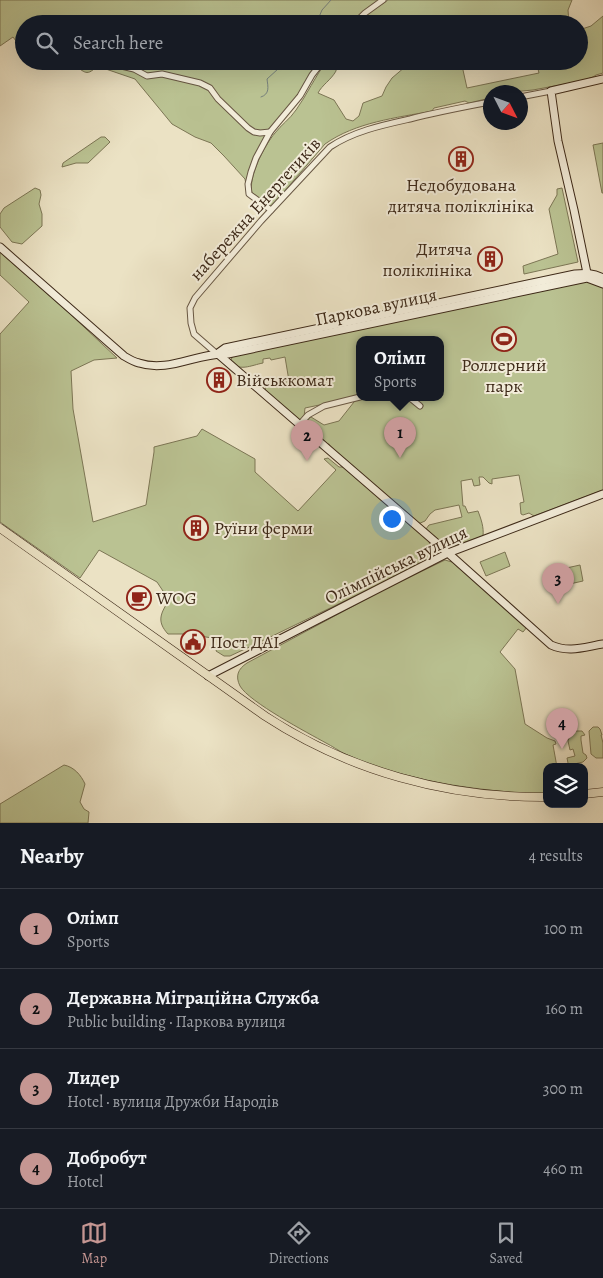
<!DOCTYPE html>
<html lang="en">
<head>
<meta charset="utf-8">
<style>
	:root { --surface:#171b24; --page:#242831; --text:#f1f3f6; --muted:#9ea1a6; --line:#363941; --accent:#c59692 }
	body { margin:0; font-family:Alegreya,serif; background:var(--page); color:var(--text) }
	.controls { position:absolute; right:15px; bottom:15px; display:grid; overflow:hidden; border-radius:10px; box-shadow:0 5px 20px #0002 }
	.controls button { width:45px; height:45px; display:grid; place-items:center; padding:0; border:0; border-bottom:1px solid var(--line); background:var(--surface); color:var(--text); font:25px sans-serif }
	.compass { position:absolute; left:483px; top:85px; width:45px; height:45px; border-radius:50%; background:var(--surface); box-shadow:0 5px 20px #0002; rotate:132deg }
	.you { position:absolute; left:391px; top:518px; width:18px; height:18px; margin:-12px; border:4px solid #fff; border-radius:50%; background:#1a73e8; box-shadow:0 0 0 8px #1a73e833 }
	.badge { display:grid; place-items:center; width:32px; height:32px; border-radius:50%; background:var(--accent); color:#111; font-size:16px; font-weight:700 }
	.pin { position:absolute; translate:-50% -41px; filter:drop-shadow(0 1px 2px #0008) }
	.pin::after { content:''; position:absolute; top:26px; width:18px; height:15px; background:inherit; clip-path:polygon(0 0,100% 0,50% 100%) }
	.popup { position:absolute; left:356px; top:336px; width:88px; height:65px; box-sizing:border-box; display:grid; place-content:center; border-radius:10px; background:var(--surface); filter:drop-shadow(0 1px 4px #0005); font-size:16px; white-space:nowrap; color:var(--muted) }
	.popup b { font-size:19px; color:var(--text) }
	.popup::after { content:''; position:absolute; left:50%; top:100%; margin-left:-10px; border:10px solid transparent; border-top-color:var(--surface) }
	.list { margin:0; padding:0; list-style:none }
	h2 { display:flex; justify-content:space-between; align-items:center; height:65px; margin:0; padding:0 20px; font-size:21px }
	h2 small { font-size:16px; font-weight:400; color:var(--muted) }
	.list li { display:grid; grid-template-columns:32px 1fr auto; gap:15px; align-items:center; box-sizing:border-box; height:80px; padding:0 20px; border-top:1px solid var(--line) }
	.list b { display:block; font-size:19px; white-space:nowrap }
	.list p { margin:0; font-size:16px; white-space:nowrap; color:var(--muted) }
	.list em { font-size:16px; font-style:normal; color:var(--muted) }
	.icon { flex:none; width:28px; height:28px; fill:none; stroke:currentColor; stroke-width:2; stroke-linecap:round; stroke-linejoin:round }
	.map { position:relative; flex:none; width:603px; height:823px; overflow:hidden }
	.search { position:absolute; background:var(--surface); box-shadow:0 5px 20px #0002; left:15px; right:15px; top:15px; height:55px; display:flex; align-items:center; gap:12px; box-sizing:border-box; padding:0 18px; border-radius:28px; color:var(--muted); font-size:19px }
	.sheet { height:385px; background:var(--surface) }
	nav { display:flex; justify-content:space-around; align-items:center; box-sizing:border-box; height:70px; border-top:1px solid var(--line); background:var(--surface); font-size:14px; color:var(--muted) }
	nav a { display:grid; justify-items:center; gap:2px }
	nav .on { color:var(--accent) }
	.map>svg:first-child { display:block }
	.green { fill:#bac292; stroke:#7c7655; fill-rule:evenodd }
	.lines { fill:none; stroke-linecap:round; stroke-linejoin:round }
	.stream { stroke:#77817c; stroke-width:1 }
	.street-casing { stroke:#685743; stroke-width:7 }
	.secondary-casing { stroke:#3d2918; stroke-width:9 }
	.primary-casing { stroke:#3d2918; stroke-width:9 }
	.street { stroke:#f2ecd9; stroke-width:5 }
	.secondary { stroke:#f2ecd9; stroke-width:7 }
	.primary { stroke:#ebe2c4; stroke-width:8 }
	.labels { text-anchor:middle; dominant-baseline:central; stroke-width:4; stroke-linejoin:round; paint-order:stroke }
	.poi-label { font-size:18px; fill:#3d2918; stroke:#f2ecd9; text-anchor:start }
	.street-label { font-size:18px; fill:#3d2918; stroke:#f2ecd9 }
</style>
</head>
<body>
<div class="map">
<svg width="603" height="823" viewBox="0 0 603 823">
	<rect width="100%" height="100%" fill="#ebe2c4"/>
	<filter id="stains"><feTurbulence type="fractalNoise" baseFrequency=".004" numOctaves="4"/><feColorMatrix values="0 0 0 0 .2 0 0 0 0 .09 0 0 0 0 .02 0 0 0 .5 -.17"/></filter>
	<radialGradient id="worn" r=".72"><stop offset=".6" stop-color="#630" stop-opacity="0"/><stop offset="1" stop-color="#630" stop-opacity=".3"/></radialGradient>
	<!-- green -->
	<g class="green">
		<path d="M 0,0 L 380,0 L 350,24 L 24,24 L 24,41 L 16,41 L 13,37 L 0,46 Z"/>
		<path d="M 388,0 L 572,0 L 568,10 L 569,24 L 358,24 L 367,14 Z"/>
		<path d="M 603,16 L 603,73 L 596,75 L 593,77 L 581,81 L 533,90 L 512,92 L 490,92 L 490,98 L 469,103 L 465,101 L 434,108 L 432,111 C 396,118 356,122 325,144 L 271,207 L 252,193 C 248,177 264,146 275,133 C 281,125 290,119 296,110 C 307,95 315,76 327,61 C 332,61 337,66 336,71 C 331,80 322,85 318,93 L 334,100 L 346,119 L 353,121 L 359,116 L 363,103 L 382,96 L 386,87 L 392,78 L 412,61 L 461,61 L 467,88 L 539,73 L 536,61 L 579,61 L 579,30 L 591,26 Z"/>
		<path d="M 56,61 L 321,61 L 303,90 L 268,134 L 246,185 L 245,179 L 224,156 L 211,143 L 195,137 L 172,124 L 135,79 L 97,66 C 85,79 84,69 72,65 C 67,64 62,64 56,61 Z"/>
		<path d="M 101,137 L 105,137 L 110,142 L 88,163 L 76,163 L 62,167 L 63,163 Z"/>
		<path d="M 603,143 L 603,193 L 602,193 L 593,145 Z"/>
		<path d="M 35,188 L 40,190 L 41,195 L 39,204 L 42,214 L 42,226 L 22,244 L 12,242 L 0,227 L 0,214 L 4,208 Z"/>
		<path d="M 562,188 L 578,262 L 524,274 L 523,266 L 558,254 L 549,209 L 557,195 L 557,189 Z"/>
		<path d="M 0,252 L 68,312 L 117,358 L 94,360 L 71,371 L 73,409 L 93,522 L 146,505 L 154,452 L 154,447 L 197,436 L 202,429 L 255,459 L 255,472 L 298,511 L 336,470 L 324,459 L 328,458 L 339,467 L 343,467 L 428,540 C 433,548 432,556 425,562 L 260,642 L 230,656 L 224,656 L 216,651 L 219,642 L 218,639 L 188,634 L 168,634 C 156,621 161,613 169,600 L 157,582 L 99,550 L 80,578 L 0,522 L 0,334 L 29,302 L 0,275 Z"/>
		<path d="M 586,281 L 603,286 L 603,490 L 534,516 L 529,513 L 523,515 L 521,514 L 520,503 L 524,502 L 519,475 L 492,479 L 492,484 L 489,483 L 483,477 L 479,477 L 480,485 L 474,486 L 472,479 L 461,481 L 463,506 L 465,506 L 468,513 L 478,511 C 481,519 484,527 483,536 L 448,548 L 426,529 L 429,525 L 462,517 L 459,505 L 435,510 L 430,514 L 425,521 L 418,524 L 332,450 L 329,444 L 325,444 L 323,442 L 323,440 L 311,429 L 307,430 L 304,424 C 305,421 308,419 311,417 L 324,425 L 339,421 L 354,402 L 353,398 L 305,408 L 304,417 L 298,421 L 265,390 L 266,385 L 268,382 L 279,380 L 280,383 L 289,381 L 285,357 L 271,360 L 270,358 L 263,359 L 263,363 C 252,365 237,373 231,360 L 233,355 ZM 360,339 L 440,339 L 440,397 L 360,397 Z"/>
		<path d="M 505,552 L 510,566 L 486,576 L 480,562 Z"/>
		<path d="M 445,560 L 452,562 L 527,627 L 523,632 L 518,629 L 500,652 L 515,669 L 525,724 L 547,738 L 555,741 L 556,744 L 553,745 L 557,767 L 547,767 L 547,794 C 534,795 521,793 509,792 C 477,789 445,785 414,777 C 391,772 367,764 345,754 C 339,751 332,746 326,743 C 308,733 249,702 240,686 C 235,676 238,669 247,663 L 383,590 Z"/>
		<path d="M 580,565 L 583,581 L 556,587 L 553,571 Z"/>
		<path d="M 593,727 L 598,727 L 600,729 L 602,735 L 601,735 L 603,743 L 603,758 L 596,758 L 591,754 L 589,731 Z"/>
		<path d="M 576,731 L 582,731 L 585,735 L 581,736 L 581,740 L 583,753 L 586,755 L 587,758 L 583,762 L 570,765 L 568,763 L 567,758 L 575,756 L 573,749 L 570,750 L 568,741 L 570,733 Z"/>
		<path d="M 64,765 C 74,767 81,775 85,784 L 80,802 L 84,809 L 89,812 L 88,823 L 0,823 L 0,804 Z"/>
	</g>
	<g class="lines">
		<!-- stream -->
		<g class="stream">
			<path d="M 316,24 L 322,10 L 331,0"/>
			<path d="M 261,97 C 270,94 268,87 267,79 L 278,69 L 278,66 L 290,64 L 295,61"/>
		</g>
		<defs>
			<g id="street">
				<path d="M 354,24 L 365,13 L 383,0"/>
				<path d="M 117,65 L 134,69 L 147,76 L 162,74 L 200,83 L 210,88 L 218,99 L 248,128 L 254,132 L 260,133 L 270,132"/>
				<path d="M 520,97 L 551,91"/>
				<path d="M 271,210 L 249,194 L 248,184 L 251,172 L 256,158 L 270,132 L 300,96 L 312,75 L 323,61"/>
				<path d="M 217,354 L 194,334 L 191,323 L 190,308 L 195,298 L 261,221 L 330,147 C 354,131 383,125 410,119 C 437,112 464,107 490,102"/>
				<path d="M 409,397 L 420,406"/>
				<path d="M 300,424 L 308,415 L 324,406 L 360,397"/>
			</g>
			<g id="secondary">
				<path d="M 0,247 L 124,356 C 129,359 134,362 139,363 C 169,373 198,352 228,354 L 587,278 L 603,284"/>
				<path d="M 589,276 L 587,273 L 574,210 L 558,141 L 551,91 L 603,79"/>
				<path d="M 218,353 L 225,348 L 575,274 C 586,273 593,273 603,278"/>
				<path d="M 218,354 L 448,553 L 551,645 C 569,653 584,647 603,644"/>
				<path d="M 208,676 L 448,553 L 603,494"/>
			</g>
			<g id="primary">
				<path d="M 0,528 L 265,716 C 349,771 447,798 547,797"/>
				<path d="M 584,794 L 603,792"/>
			</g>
		</defs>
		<!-- street casing -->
		<use href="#street" class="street-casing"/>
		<!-- secondary casing -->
		<use href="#secondary" class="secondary-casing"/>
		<!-- primary casing -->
		<use href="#primary" class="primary-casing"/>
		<!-- street -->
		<use href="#street" class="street"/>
		<!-- secondary -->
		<use href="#secondary" class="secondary"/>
		<!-- primary -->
		<use href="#primary" class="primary"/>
	</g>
	<!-- icons -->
	<defs>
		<symbol id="building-ring" viewBox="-11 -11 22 22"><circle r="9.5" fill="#f2ecd9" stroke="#8f2418" stroke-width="1.5"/><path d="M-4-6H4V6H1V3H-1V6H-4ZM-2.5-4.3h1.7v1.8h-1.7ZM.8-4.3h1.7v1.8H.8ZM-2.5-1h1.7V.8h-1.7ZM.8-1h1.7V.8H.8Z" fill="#8f2418"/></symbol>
		<symbol id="stadium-ring" viewBox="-11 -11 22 22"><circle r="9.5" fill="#f2ecd9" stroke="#8f2418" stroke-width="1.5"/><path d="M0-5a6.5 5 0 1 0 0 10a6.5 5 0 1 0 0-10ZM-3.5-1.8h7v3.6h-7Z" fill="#8f2418"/></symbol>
		<symbol id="cafe-ring" viewBox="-11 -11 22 22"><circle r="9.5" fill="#f2ecd9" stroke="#8f2418" stroke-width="1.5"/><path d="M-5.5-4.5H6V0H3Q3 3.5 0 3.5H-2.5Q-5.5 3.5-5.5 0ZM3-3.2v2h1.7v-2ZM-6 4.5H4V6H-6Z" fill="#8f2418"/></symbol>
		<symbol id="civic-ring" viewBox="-11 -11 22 22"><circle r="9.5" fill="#f2ecd9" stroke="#8f2418" stroke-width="1.5"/><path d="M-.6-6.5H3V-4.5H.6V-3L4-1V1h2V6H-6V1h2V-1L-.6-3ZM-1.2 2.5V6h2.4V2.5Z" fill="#8f2418"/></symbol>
	</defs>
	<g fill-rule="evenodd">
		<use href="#building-ring" x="447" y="145" width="28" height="28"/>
		<use href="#building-ring" x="476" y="245" width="28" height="28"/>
		<use href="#stadium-ring" x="490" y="325" width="28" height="28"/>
		<use href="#building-ring" x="205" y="366" width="28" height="28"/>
		<use href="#building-ring" x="182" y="514" width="28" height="28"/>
		<use href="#cafe-ring" x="125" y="584" width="28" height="28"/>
		<use href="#civic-ring" x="179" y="628" width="28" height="28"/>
	</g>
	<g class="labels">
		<!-- poi labels -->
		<g class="poi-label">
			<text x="461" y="185" text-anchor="middle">Недобудована<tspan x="461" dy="21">дитяча поліклініка</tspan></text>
			<text x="472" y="249" text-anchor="end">Дитяча<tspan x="472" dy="21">поліклініка</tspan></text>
			<text x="504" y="365" text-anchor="middle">Роллерний<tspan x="504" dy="21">парк</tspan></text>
			<text x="236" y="380">Військкомат</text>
			<text x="214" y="528">Руїни ферми</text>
			<text x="156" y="598">WOG</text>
			<text x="210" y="642">Пост ДАІ</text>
		</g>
		<!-- street labels -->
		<g class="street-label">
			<text transform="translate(255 209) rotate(-48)">набережна Енергетиків</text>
			<text transform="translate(376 307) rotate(-12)">Паркова вулиця</text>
			<text transform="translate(396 565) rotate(-26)">Олімпійська вулиця</text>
		</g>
	</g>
	<rect width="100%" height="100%" filter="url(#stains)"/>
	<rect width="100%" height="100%" fill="url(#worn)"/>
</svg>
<div class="controls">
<button><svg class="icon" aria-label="layers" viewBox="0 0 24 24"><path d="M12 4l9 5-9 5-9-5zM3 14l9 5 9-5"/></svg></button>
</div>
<svg class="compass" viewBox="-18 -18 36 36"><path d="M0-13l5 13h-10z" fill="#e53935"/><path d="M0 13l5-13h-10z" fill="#9ea1a6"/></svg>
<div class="you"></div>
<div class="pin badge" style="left:400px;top:458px">1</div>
<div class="popup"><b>Олімп</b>Sports</div>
<div class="pin badge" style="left:307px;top:461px">2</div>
<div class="pin badge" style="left:558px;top:604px">3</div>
<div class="pin badge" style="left:562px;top:749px">4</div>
<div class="search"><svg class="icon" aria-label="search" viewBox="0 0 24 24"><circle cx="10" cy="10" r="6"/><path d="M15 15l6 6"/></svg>Search here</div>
</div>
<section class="sheet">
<h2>Nearby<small>4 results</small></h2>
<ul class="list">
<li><span class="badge">1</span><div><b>Олімп</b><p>Sports</p></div><em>100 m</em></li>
<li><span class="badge">2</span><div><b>Державна Міграційна Служба</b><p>Public building · Паркова вулиця</p></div><em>160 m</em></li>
<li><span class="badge">3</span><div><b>Лидер</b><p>Hotel · вулиця Дружби Народів</p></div><em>300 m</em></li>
<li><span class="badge">4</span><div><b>Добробут</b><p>Hotel</p></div><em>460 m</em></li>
</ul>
</section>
<nav>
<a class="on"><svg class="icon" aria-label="map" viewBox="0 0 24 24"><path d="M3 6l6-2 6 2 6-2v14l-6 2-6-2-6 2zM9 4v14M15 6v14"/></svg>Map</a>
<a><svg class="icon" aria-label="directions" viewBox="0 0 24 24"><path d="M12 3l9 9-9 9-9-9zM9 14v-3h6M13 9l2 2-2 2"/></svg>Directions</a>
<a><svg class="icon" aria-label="saved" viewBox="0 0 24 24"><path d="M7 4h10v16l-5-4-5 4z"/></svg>Saved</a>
</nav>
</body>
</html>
